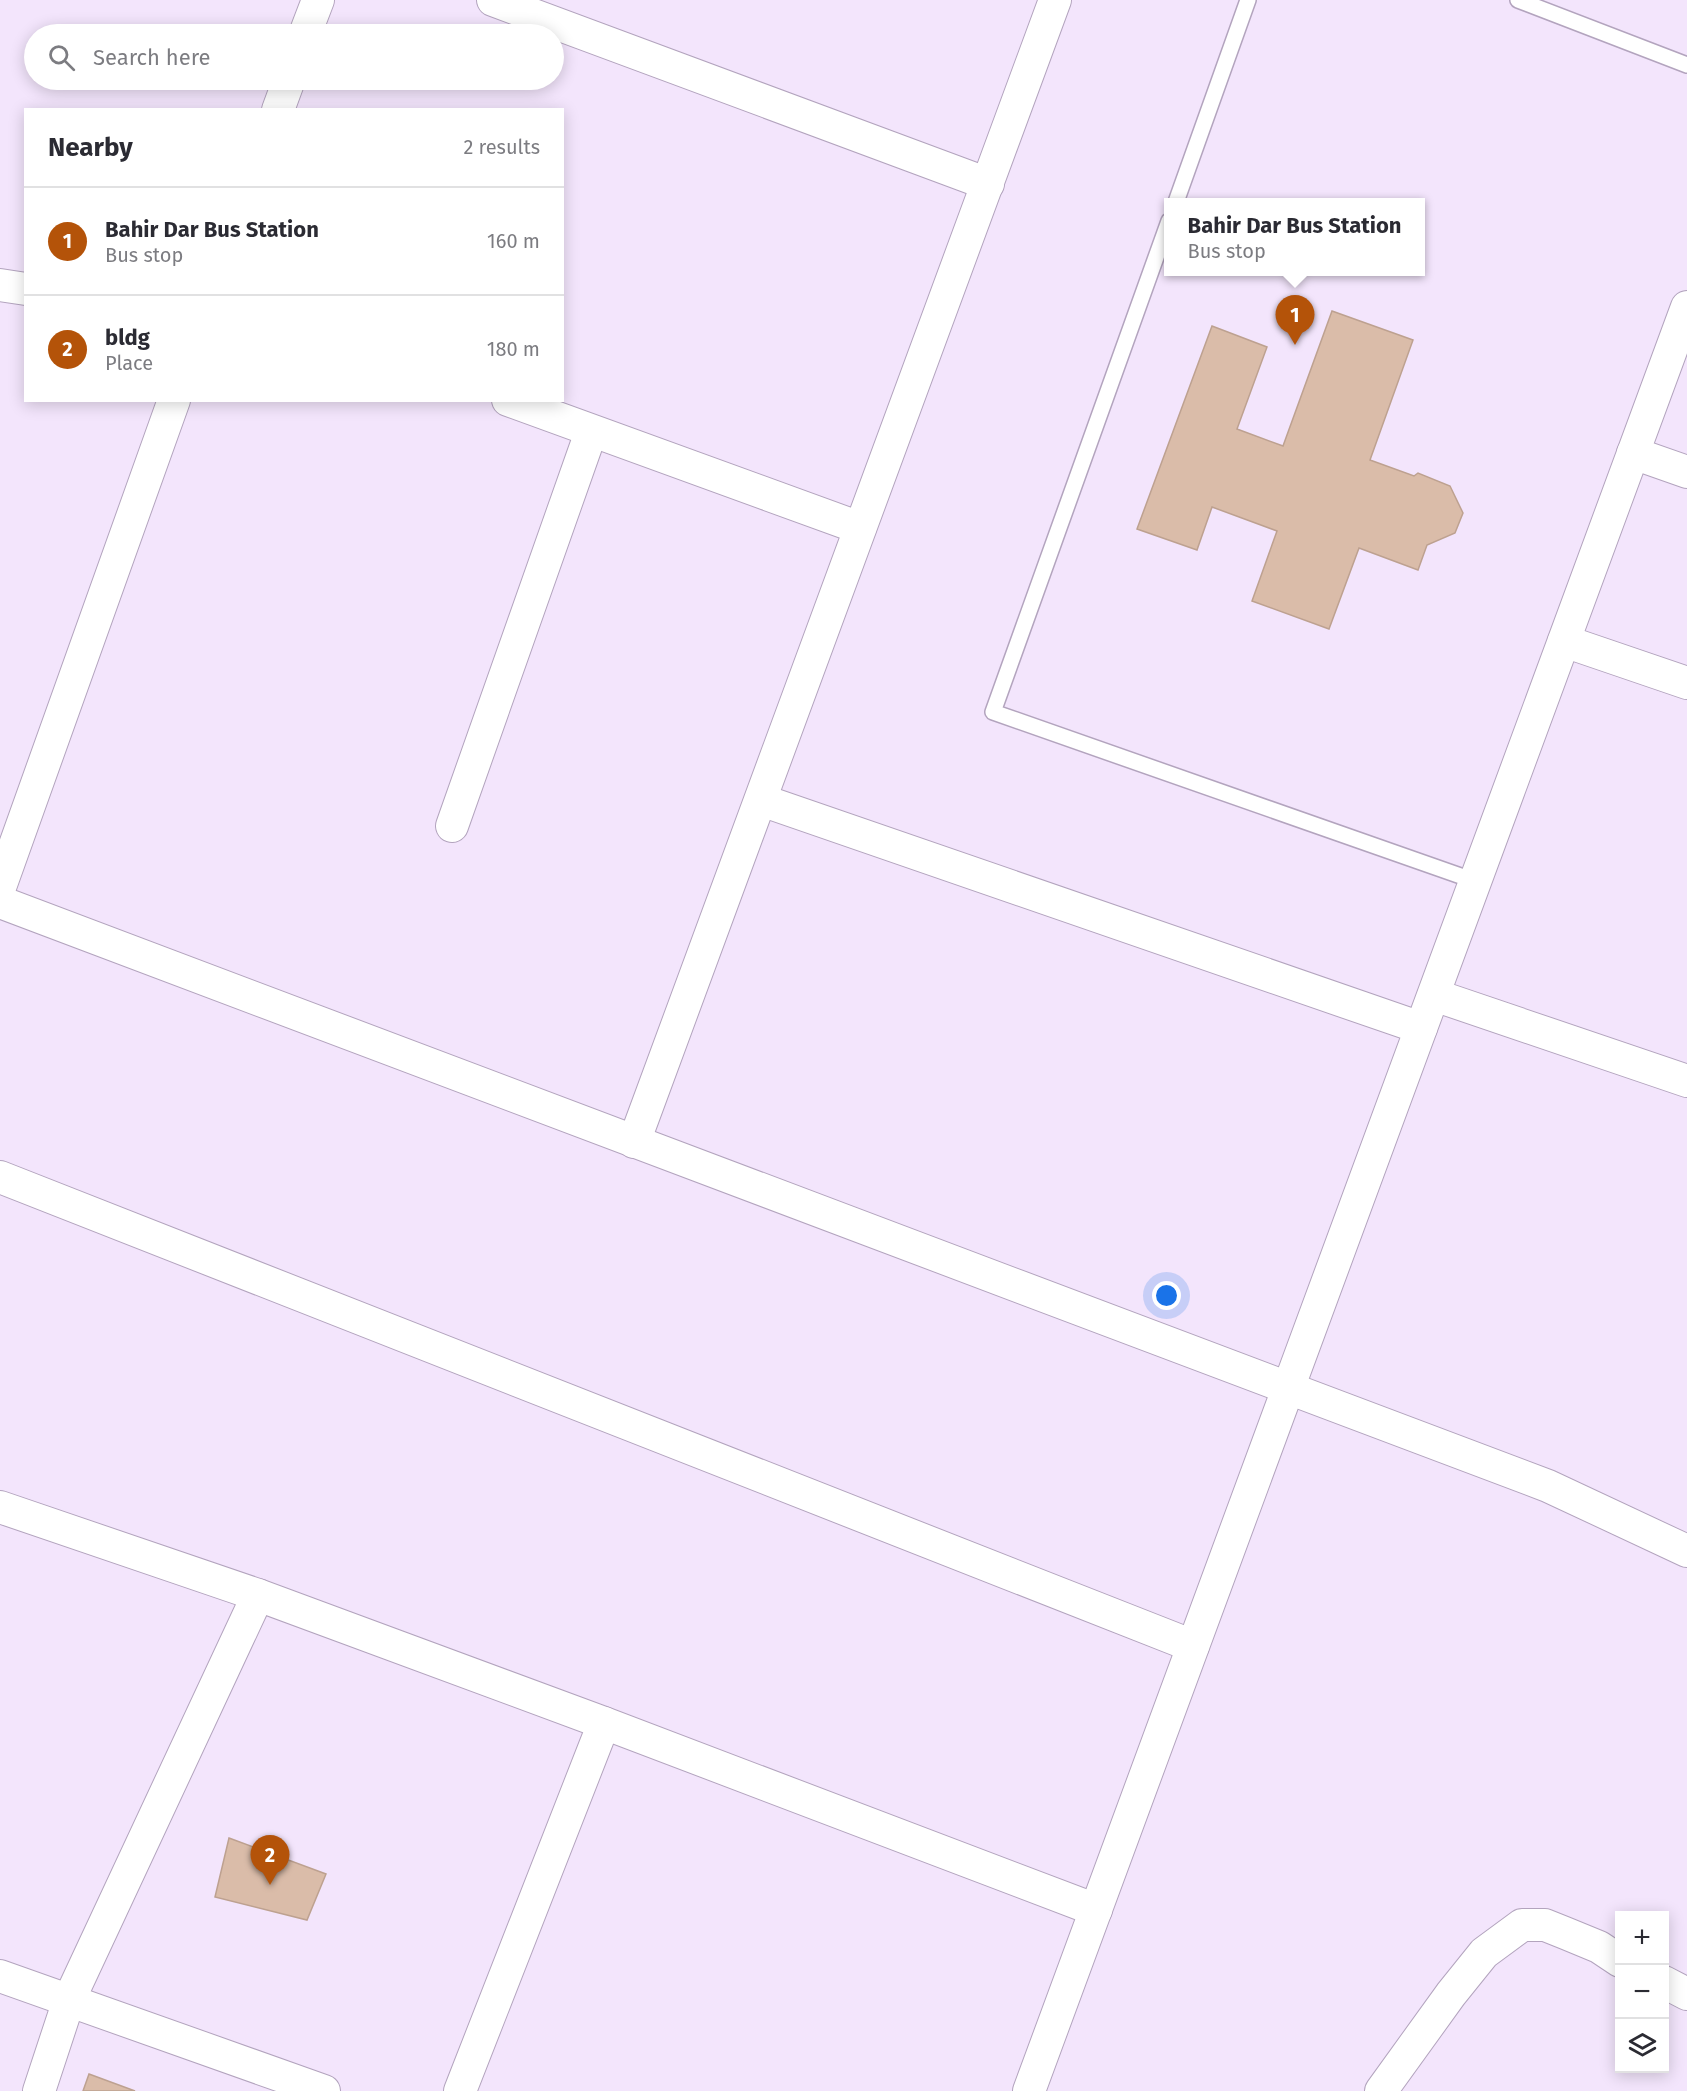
<!DOCTYPE html>
<html lang="en">
<head>
<meta charset="utf-8">
<style>
	:root { --surface:#fff; --page:#f2f2f3; --text:#2b2b33; --muted:#7c7c81; --line:#e1e1e2; --accent:#b45309 }
	body { margin:0; font-family:"Fira Sans",sans-serif; background:var(--page); color:var(--text) }
	.controls { position:absolute; right:18px; bottom:18px; display:grid; overflow:hidden; border-radius:0px; box-shadow:0 3px 15px #0003 }
	.controls button { width:54px; height:54px; display:grid; place-items:center; padding:0; border:0; border-bottom:2px solid var(--line); background:var(--surface); color:var(--text); font:30px sans-serif }
	.you { position:absolute; left:1167px; top:1296px; width:21px; height:21px; margin:-15px; border:4px solid #fff; border-radius:50%; background:#1a73e8; box-shadow:0 0 0 9px #1a73e833 }
	.badge { display:grid; place-items:center; width:39px; height:39px; border-radius:50%; background:var(--accent); color:#fff; font-size:20px; font-weight:700 }
	.pin { position:absolute; translate:-50% -50px; filter:drop-shadow(0 2px 3px #0008) }
	.pin::after { content:''; position:absolute; top:32px; width:21px; height:18px; background:inherit; clip-path:polygon(0 0,100% 0,50% 100%) }
	.popup { position:absolute; left:1164px; top:198px; width:261px; height:78px; box-sizing:border-box; display:grid; place-content:center; border-radius:0px; background:var(--surface); filter:drop-shadow(0 2px 4px #0005); font-size:20px; white-space:nowrap; color:var(--muted) }
	.popup b { font-size:22px; color:var(--text) }
	.popup::after { content:''; position:absolute; left:50%; top:100%; margin-left:-12px; border:12px solid transparent; border-top-color:var(--surface) }
	.list { margin:0; padding:0; list-style:none }
	h2 { display:flex; justify-content:space-between; align-items:center; height:78px; margin:0; padding:0 24px; font-size:26px }
	h2 small { font-size:20px; font-weight:400; color:var(--muted) }
	.list li { display:grid; grid-template-columns:39px 1fr auto; gap:18px; align-items:center; box-sizing:border-box; height:108px; padding:0 24px; border-top:2px solid var(--line) }
	.list b { display:block; font-size:22px; white-space:nowrap }
	.list p { margin:0; font-size:20px; white-space:nowrap; color:var(--muted) }
	.list em { font-size:20px; font-style:normal; color:var(--muted) }
	.icon { flex:none; width:33px; height:33px; fill:none; stroke:currentColor; stroke-width:2; stroke-linecap:round; stroke-linejoin:round }
	.map { position:relative; flex:none; width:1687px; height:2091px; overflow:hidden }
	.search { position:absolute; background:var(--surface); box-shadow:0 3px 15px #0003; left:24px; top:24px; width:540px; height:66px; display:flex; align-items:center; gap:15px; box-sizing:border-box; padding:0 21px; border-radius:33px; color:var(--muted); font-size:22px }
	.panel { position:absolute; background:var(--surface); box-shadow:0 3px 15px #0003; left:24px; top:108px; width:540px; height:294px; border-radius:0px }
	.map>svg:first-child { display:block }
	.building { fill:#dabca9; stroke:#bda190; stroke-width:1.5 }
	.lines { fill:none; stroke-linecap:round; stroke-linejoin:round }
	.service-casing { stroke:#b3a4be; stroke-width:18 }
	.minor-casing { stroke:#b3a4be; stroke-width:34 }
	.service { stroke:#fff; stroke-width:15 }
	.minor { stroke:#fff; stroke-width:32 }
</style>
</head>
<body>
<div class="map">
<svg width="1687" height="2091" viewBox="0 0 1687 2091">
	<rect width="100%" height="100%" fill="#f3e5fc"/>
	<!-- building -->
	<g class="building">
		<path d="M 1332,311 L 1413,340 L 1370,460 L 1414,476 L 1418,473 L 1450,486 L 1463,513 L 1455,533 L 1427,545 L 1418,570 L 1359,548 L 1329,629 L 1252,601 L 1277,531 L 1212,507 L 1197,550 L 1137,529 L 1212,326 L 1267,347 L 1237,429 L 1283,446 Z"/>
		<path d="M 229,1838 L 326,1874 L 307,1920 L 215,1897 Z"/>
		<path d="M 89,2074 L 135,2091 L 83,2091 Z"/>
	</g>
	<g class="lines">
		<defs>
			<g id="service">
				<path d="M 1518,0 L 1687,65"/>
				<path d="M 1176,202 L 1248,0"/>
				<path d="M 1169,221 L 993,712 L 1475,881"/>
			</g>
			<g id="minor">
				<path d="M 493,0 L 988,184"/>
				<path d="M 305,34 L 318,0"/>
				<path d="M 278,110 L 289,80"/>
				<path d="M 0,285 L 26,289"/>
				<path d="M 508,400 L 860,528"/>
				<path d="M 1633,453 L 1687,472"/>
				<path d="M 1564,641 L 1687,683"/>
				<path d="M 761,800 L 1421,1028"/>
				<path d="M 452,826 L 591,432"/>
				<path d="M 0,887 L 174,400"/>
				<path d="M 0,902 L 1548,1486 L 1687,1551"/>
				<path d="M 1434,995 L 1687,1081"/>
				<path d="M 634,1142 L 1055,0"/>
				<path d="M 0,1177 L 1193,1646"/>
				<path d="M 0,1507 L 258,1595 L 604,1723 L 1096,1910"/>
				<path d="M 0,1976 L 324,2091"/>
				<path d="M 1664,1982 L 1687,1994"/>
				<path d="M 39,2091 L 69,2000 L 258,1595"/>
				<path d="M 460,2091 L 604,1723"/>
				<path d="M 1029,2091 L 1687,307"/>
				<path d="M 1381,2091 L 1451,1994 L 1484,1953 L 1522,1925 L 1545,1925 L 1565,1933 L 1599,1947 L 1620,1961"/>
			</g>
		</defs>
		<!-- service casing -->
		<use href="#service" class="service-casing"/>
		<!-- minor casing -->
		<use href="#minor" class="minor-casing"/>
		<!-- service -->
		<use href="#service" class="service"/>
		<!-- minor -->
		<use href="#minor" class="minor"/>
	</g>
</svg>
<div class="controls">
<button>+</button>
<button>−</button>
<button><svg class="icon" aria-label="layers" viewBox="0 0 24 24"><path d="M12 4l9 5-9 5-9-5zM3 14l9 5 9-5"/></svg></button>
</div>
<div class="you"></div>
<div class="pin badge" style="left:1295px;top:345px">1</div>
<div class="popup"><b>Bahir Dar Bus Station</b>Bus stop</div>
<div class="pin badge" style="left:270px;top:1885px">2</div>
<div class="search"><svg class="icon" aria-label="search" viewBox="0 0 24 24"><circle cx="10" cy="10" r="6"/><path d="M15 15l6 6"/></svg>Search here</div>
<section class="panel">
<h2>Nearby<small>2 results</small></h2>
<ul class="list">
<li><span class="badge">1</span><div><b>Bahir Dar Bus Station</b><p>Bus stop</p></div><em>160 m</em></li>
<li><span class="badge">2</span><div><b>bldg</b><p>Place</p></div><em>180 m</em></li>
</ul>
</section>
</div>
</body>
</html>
